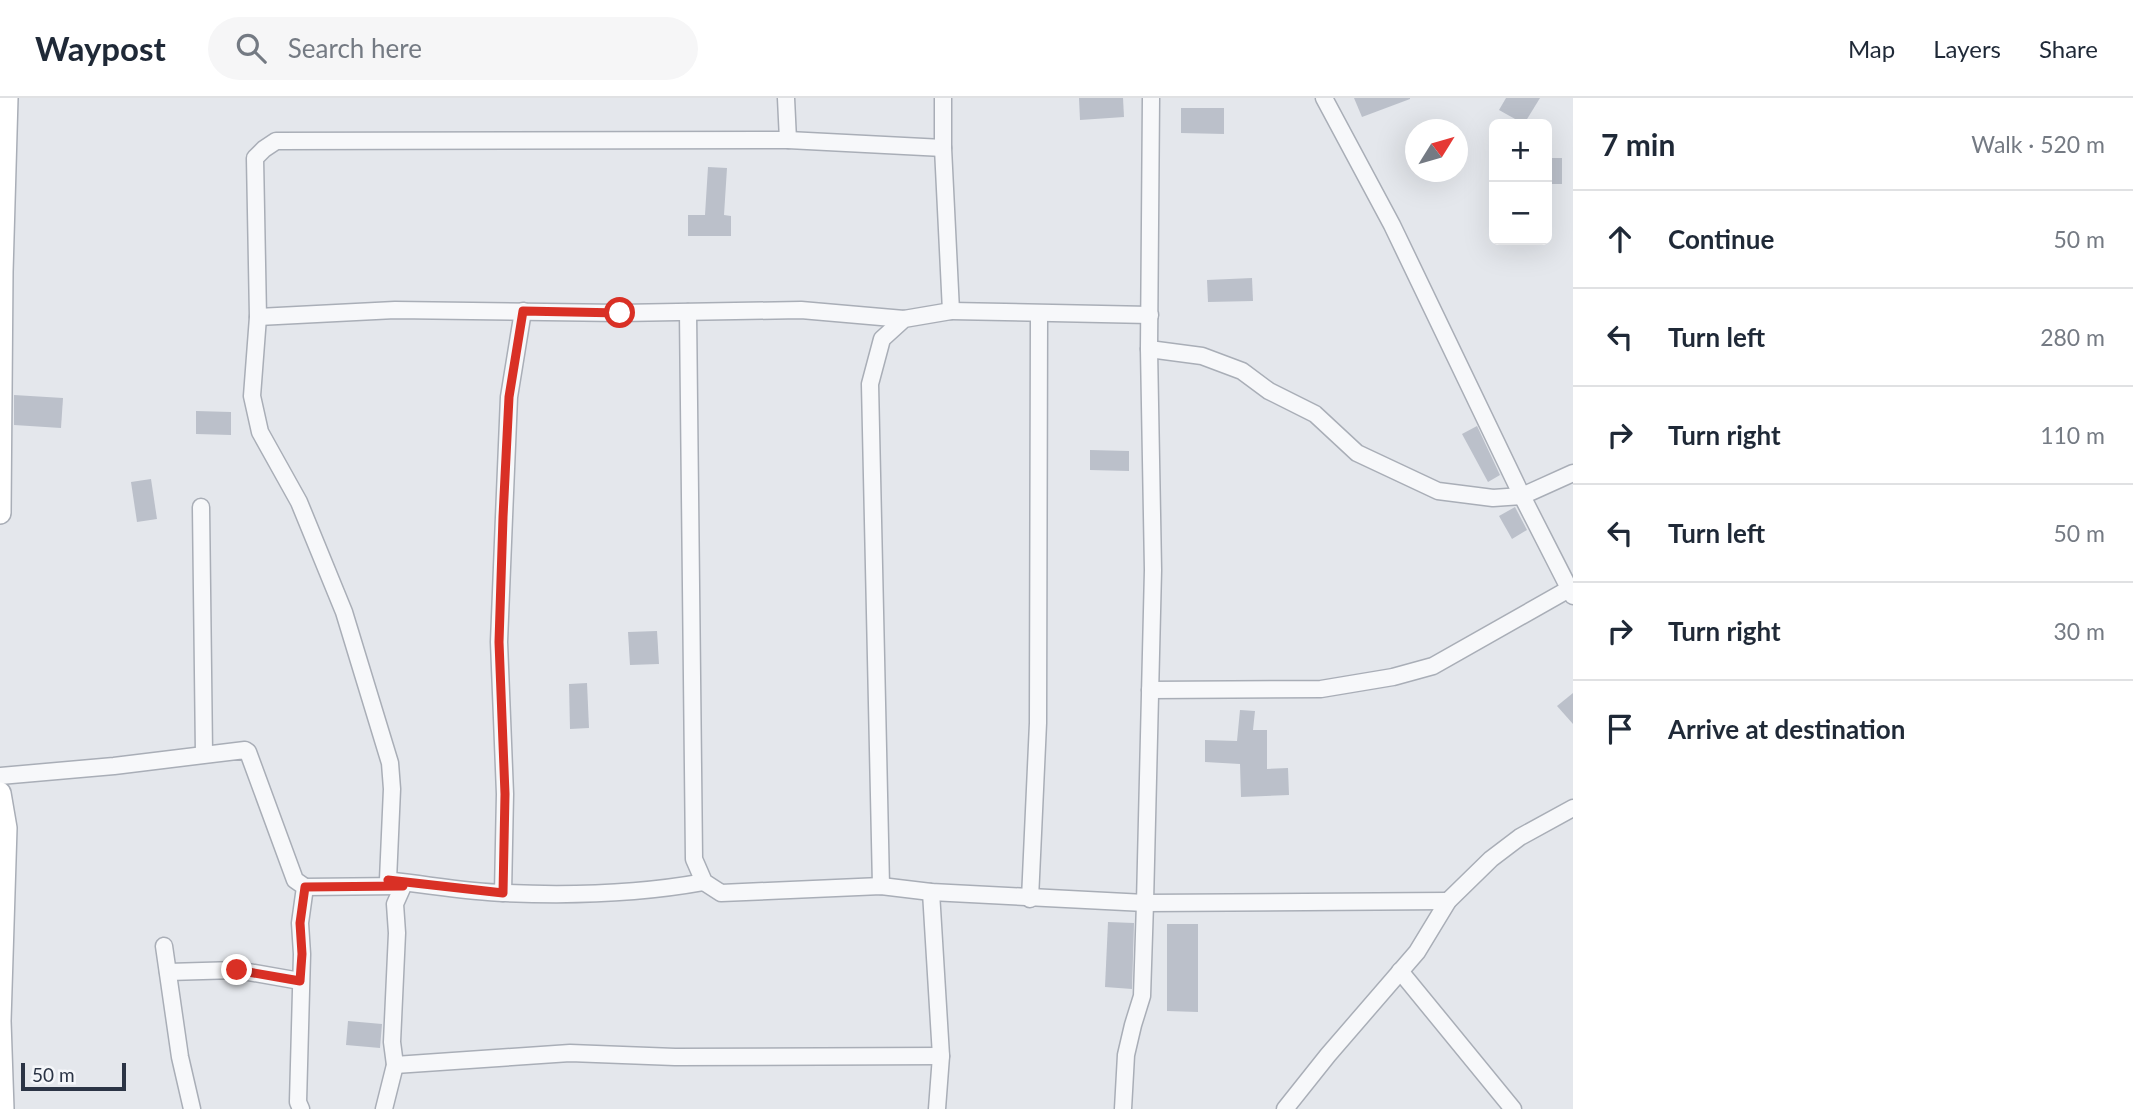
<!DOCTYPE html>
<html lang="en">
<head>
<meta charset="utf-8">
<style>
	:root { --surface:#fff; --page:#f6f6f7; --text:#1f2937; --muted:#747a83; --line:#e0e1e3 }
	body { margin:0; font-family:Lato,sans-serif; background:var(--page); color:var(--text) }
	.controls { position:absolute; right:21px; top:21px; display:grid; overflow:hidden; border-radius:10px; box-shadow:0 7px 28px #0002 }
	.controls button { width:63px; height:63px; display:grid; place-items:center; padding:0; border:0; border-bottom:2px solid var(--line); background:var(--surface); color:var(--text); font:35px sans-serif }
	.compass { position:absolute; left:1405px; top:21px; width:63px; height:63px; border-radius:50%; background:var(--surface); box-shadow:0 7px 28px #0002; rotate:53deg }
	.scale { position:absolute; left:21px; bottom:18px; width:105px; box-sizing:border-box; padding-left:7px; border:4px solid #2b3445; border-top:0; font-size:19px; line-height:24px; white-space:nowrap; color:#2b3445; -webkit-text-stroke:5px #f4f6f9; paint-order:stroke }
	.stop { position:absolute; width:21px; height:21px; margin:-16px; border:5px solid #d93025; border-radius:50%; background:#fff }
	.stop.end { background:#d93025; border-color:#fff; box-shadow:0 2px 7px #0008 }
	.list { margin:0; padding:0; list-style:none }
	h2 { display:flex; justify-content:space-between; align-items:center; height:91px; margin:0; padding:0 28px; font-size:30px }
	h2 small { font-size:23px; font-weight:400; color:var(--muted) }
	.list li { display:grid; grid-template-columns:46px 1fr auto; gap:21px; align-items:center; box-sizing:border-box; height:98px; padding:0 28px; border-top:2px solid var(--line) }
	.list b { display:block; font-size:26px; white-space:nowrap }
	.list em { font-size:23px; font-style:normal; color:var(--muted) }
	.icon { flex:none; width:38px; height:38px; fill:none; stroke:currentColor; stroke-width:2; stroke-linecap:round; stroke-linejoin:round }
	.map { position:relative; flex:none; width:1573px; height:1011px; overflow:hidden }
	header { display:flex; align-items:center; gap:42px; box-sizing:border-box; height:98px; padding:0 35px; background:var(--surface); border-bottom:2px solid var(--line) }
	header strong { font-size:33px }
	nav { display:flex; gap:38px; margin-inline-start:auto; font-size:24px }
	.search { width:490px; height:63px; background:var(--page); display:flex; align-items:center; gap:18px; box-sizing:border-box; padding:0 24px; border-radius:38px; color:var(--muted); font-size:26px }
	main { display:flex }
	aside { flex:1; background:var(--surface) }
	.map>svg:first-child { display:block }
	.building { fill:#bbc0ca }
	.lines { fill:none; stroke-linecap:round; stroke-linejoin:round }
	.street-casing { stroke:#a9aeb7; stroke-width:19 }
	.secondary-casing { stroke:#a9aeb7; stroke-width:24 }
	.street { stroke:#f7f8fa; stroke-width:16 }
	.secondary { stroke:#fff; stroke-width:21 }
	.route { stroke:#d93025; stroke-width:9 }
</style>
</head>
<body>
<header>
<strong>Waypost</strong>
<div class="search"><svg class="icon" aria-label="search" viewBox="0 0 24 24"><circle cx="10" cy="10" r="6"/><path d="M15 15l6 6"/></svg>Search here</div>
<nav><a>Map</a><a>Layers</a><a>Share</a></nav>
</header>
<main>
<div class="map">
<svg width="1573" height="1011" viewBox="0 0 1573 1011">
	<rect width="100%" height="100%" fill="#e4e7ec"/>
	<!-- building -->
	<g class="building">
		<path d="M 1079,0 L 1123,0 L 1124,19 L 1080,22 Z"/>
		<path d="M 1354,0 L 1410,0 L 1410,1 L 1362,19 Z"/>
		<path d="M 1506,0 L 1540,0 L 1524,26 L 1499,12 Z"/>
		<path d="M 1181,10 L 1224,10 L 1224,36 L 1181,35 Z"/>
		<rect x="1547" y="60" width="15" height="26"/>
		<path d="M 708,69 L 727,70 L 724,117 L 731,118 L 731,138 L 688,138 L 688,117 L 705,117 Z"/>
		<path d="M 1252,180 L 1253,203 L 1208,204 L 1207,182 Z"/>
		<path d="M 14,297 L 63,300 L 61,330 L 14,327 Z"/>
		<path d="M 196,313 L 231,314 L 231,337 L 196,336 Z"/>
		<path d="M 1477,328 L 1500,377 L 1488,384 L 1462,336 Z"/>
		<path d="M 1090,352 L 1129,353 L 1129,373 L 1090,372 Z"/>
		<path d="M 151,381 L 157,421 L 137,424 L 131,384 Z"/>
		<path d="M 1515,409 L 1527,432 L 1512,441 L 1499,418 Z"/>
		<path d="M 657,533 L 659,566 L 630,567 L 628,534 Z"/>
		<path d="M 587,585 L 589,630 L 570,631 L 569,586 Z"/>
		<path d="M 1573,595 L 1573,626 L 1557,608 Z"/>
		<path d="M 1240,612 L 1255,613 L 1253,632 L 1267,632 L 1267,671 L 1288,670 L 1289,697 L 1241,699 L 1240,666 L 1205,664 L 1205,642 L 1237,643 Z"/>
		<path d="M 1108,824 L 1134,825 L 1132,891 L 1105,889 Z"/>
		<path d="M 1167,826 L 1198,826 L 1198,914 L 1167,913 Z"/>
		<path d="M 348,923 L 382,926 L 380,950 L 346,947 Z"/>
	</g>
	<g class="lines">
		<defs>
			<g id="street">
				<path d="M 786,0 L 788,42"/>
				<path d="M 1324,0 L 1392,127 L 1522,398 L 1573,498"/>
				<path d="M 951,213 L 1150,217"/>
				<path d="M 688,214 L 694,761 L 704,784 L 721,795 L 881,788 L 931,794 L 1145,805 L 1448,803"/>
				<path d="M 258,219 L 395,212 L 620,215 L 801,212 L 904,221"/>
				<path d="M 1149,251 L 1202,258 L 1242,273 L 1269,293 L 1315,316 L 1357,355 L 1438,393 L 1493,400 L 1522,398 L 1573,375"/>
				<path d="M 201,409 L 204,656"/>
				<path d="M 1150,592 L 1321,591 L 1393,579 L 1433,568 L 1569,491"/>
				<path d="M 0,678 L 114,668 L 245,652 L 248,654 L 295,782 L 305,789 L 300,825 L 302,856 L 298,1004 L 301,1011"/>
				<path d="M 393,783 C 430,787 468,794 505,795 C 572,798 638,796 704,784"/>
				<path d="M 881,788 L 870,286 L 882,241 L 904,221 L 951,213 L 943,50 L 943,0"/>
				<path d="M 305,789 L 400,788"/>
				<path d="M 931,794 L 941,958 L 937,1011"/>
				<path d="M 503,795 L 505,696 L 499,544 L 504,419 L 509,299 L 523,213"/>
				<path d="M 1030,801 L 1038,625 L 1039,216"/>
				<path d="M 164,848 L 180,959 L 192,1011"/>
				<path d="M 1400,873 L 1513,1011"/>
				<path d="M 168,874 L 237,872 L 300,883"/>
				<path d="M 395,967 L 570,955 L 675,959 L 941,958"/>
				<path d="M 384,1011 L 395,967 L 392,944 L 397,835 L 395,806 L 403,788 L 388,782 L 392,691 L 390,665 L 344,514 L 299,404 L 260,334 L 252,298 L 258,219 L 255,60 L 264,51 L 276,43 L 788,42 L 943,50"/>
				<path d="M 1123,1011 L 1126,957 L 1133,927 L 1142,898 L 1145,805 L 1153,472 L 1149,251 L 1151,0"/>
				<path d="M 1285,1011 L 1328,957 L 1417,854 L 1448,803 L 1491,761 L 1520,739 L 1573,710"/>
			</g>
			<g id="secondary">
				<path d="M 0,415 L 2,174 L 7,0"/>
				<path d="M 0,695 L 6,730 L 0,923 L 3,1011"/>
			</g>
		</defs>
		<!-- street casing -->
		<use href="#street" class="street-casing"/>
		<!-- secondary casing -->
		<use href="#secondary" class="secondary-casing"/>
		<!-- street -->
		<use href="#street" class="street"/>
		<!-- secondary -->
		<use href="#secondary" class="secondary"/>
	</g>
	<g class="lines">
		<!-- route -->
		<path class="route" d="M 237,872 L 300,883 L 302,856 L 300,825 L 305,789 L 403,788 L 388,782 L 503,795 L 505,696 L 499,544 L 503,419 L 509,299 L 523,213 L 620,215"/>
	</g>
</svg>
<div class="controls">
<button>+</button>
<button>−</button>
</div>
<svg class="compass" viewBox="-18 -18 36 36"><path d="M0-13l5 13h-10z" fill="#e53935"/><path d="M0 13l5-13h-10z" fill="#747a83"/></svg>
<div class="scale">50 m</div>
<div class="stop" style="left:620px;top:215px"></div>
<div class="stop end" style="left:237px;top:872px"></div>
</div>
<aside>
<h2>7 min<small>Walk · 520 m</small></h2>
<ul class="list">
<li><svg class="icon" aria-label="ahead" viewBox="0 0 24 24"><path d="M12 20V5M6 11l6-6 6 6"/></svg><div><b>Continue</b></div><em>50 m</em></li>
<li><svg class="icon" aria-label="left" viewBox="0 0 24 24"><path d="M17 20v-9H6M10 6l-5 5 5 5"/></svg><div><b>Turn left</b></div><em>280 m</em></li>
<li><svg class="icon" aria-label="right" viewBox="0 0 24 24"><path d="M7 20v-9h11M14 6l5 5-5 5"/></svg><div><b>Turn right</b></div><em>110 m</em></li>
<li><svg class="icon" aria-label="left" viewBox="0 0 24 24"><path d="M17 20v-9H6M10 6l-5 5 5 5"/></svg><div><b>Turn left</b></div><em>50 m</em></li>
<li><svg class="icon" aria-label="right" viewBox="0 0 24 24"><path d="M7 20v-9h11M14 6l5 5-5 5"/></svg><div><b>Turn right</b></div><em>30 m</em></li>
<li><svg class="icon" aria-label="arrive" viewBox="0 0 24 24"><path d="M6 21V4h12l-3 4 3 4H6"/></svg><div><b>Arrive at destination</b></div></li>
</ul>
</aside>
</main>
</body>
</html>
